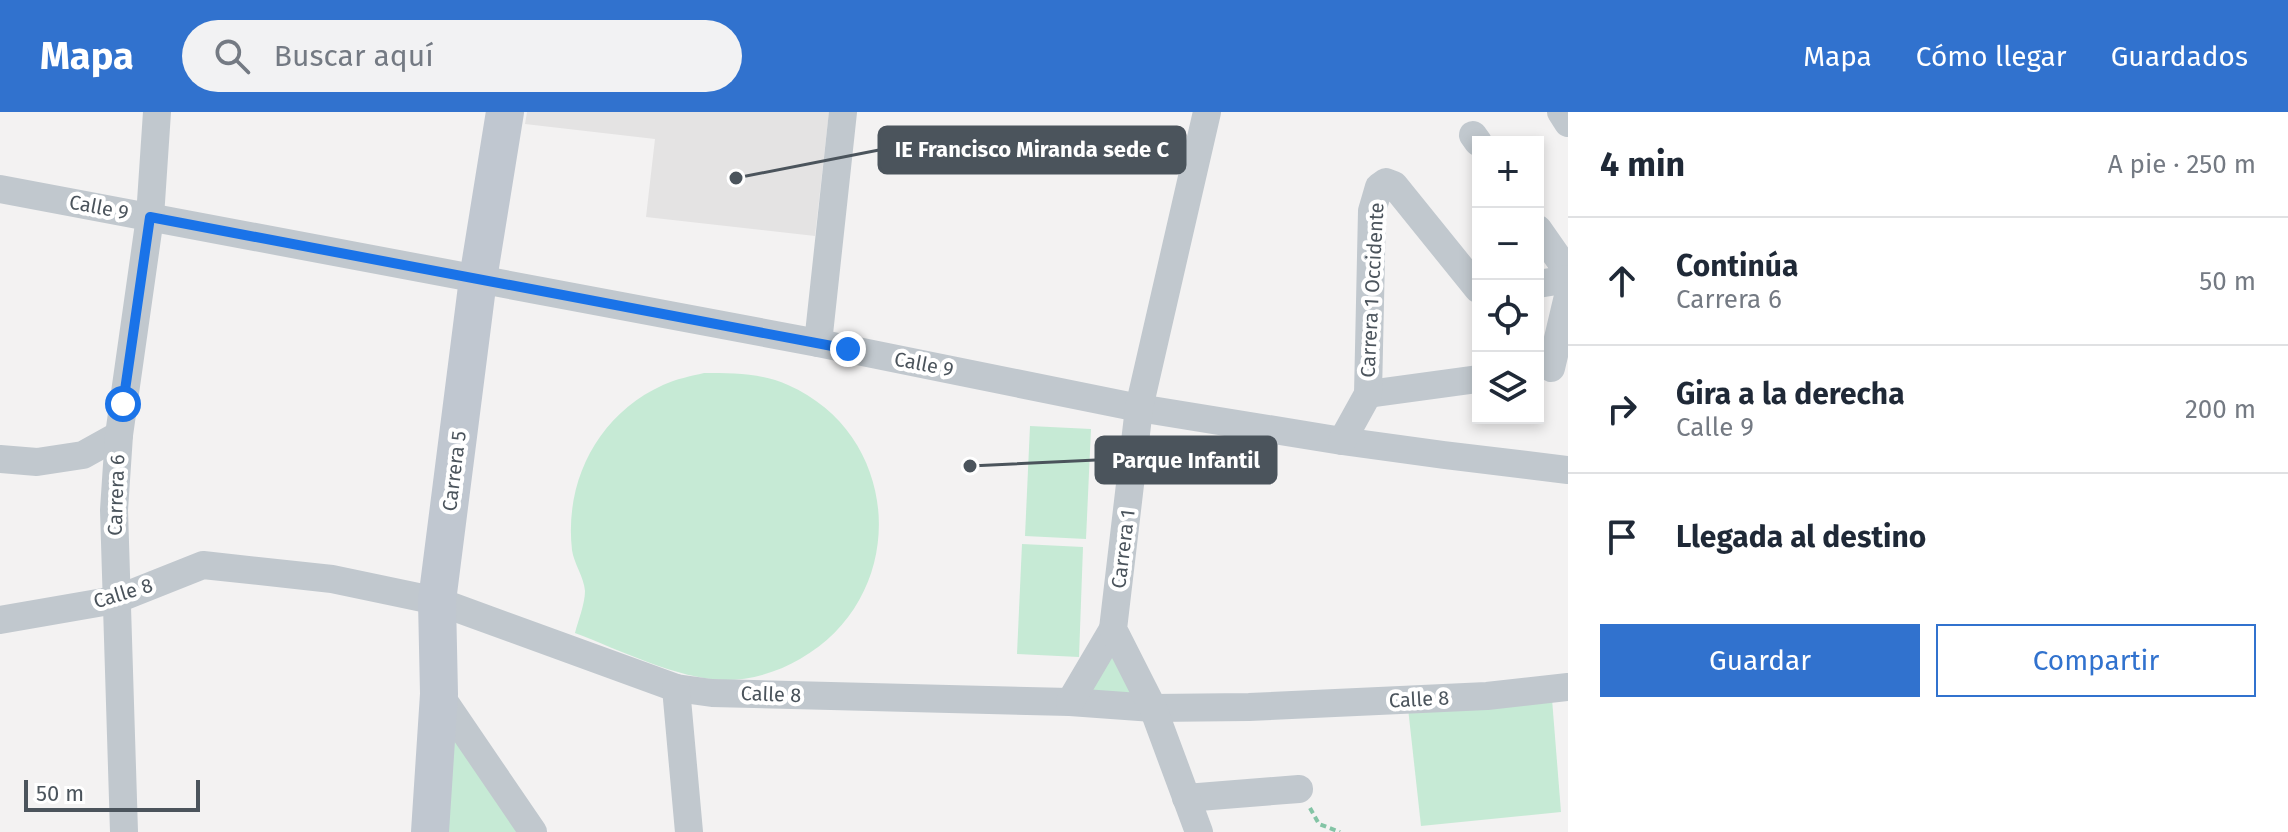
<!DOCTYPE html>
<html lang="es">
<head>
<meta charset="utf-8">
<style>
	:root { --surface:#fff; --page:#f2f2f3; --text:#1f2937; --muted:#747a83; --line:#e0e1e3; --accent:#3172ce }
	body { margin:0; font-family:"Fira Sans",sans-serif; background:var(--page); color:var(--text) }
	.controls { position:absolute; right:24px; top:24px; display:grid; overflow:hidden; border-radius:0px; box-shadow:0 4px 12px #0003 }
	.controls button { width:72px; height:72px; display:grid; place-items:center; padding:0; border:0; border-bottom:2px solid var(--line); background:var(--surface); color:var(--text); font:40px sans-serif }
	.scale { position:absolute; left:24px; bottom:20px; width:176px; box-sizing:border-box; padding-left:8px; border:4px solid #4b545c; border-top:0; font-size:22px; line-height:28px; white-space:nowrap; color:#4b545c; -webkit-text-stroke:6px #fff; paint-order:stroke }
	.stop { position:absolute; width:24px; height:24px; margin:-18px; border:6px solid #1a73e8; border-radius:50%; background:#fff }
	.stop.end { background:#1a73e8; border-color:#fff; box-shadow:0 2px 8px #0008 }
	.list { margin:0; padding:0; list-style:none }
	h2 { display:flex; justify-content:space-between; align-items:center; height:104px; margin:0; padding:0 32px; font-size:34px }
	h2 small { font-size:26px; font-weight:400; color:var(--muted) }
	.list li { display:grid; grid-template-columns:52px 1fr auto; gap:24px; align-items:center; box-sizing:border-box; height:128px; padding:0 32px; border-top:2px solid var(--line) }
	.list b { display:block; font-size:30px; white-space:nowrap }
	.list p { margin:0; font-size:26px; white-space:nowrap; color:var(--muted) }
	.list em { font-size:26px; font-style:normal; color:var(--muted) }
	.actions { display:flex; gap:16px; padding:24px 32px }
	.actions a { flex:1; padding:18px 0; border:2px solid var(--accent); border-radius:0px; text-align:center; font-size:28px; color:var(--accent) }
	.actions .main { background:var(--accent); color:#fff }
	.icon { flex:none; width:44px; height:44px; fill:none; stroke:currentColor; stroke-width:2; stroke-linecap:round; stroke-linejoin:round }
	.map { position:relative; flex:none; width:1568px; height:720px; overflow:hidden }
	header { display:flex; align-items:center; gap:48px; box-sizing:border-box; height:112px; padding:0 40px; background:var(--accent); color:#fff }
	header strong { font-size:38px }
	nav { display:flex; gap:44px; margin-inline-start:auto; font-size:28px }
	.search { width:560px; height:72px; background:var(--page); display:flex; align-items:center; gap:20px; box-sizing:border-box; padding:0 28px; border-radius:44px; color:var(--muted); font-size:30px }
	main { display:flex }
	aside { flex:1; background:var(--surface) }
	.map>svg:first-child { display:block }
	.education { fill:#e4e3e3 }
	.green { fill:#c6ead5 }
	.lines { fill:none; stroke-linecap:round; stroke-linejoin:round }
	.path { stroke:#83c4a5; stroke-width:4; stroke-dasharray:6 4; stroke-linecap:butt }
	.street { stroke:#c1c8ce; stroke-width:28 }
	.secondary { stroke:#c0c7d0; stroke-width:38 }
	.route { stroke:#1a73e8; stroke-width:10 }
	.labels { text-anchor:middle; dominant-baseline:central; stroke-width:8; stroke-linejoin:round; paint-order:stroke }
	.street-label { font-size:20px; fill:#4b545c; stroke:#fff }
	.leader { fill:none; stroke:#4b545c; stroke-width:3 }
	.callout-dot { fill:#4b545c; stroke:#fff; stroke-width:3 }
	.callout { fill:#4b545c; stroke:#4b545c; stroke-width:3 }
	.callout-label { font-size:22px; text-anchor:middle; font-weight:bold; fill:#fff }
</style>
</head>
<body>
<header>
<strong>Mapa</strong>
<div class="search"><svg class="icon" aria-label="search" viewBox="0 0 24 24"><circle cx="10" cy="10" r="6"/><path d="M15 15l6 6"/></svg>Buscar aquí</div>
<nav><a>Mapa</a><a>Cómo llegar</a><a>Guardados</a></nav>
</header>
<main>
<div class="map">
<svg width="1568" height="720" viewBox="0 0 1568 720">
	<rect width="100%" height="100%" fill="#f3f2f2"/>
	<!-- education -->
	<path class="education" d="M 527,0 L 829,0 L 815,124 L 646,105 L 655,27 L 525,12 Z"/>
	<!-- green -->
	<g class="green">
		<path d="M 704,261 C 733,261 761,261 788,273 C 904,324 910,485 800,547 C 778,560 751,568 725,568 C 677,567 620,538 575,521 C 578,509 585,492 585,479 C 584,465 574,452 572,438 C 564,368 599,302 663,273 C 676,267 691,264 704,261 Z"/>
		<path d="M 1030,314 L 1091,317 L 1086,427 L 1025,424 Z"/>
		<path d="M 1022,432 L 1083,435 L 1079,545 L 1017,542 Z"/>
		<path d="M 1113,529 L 1143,588 L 1080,585 Z"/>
		<path d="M 1552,587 L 1561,700 L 1421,714 L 1408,596 Z"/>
		<path d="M 450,614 L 524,720 L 443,720 Z"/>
	</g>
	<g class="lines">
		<!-- path -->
		<path class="path" d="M 1310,696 L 1319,712 L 1340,720"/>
		<!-- street -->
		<g class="street">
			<path d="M 1561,0 L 1568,11"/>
			<path d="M 1473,23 L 1478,30"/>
			<path d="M 0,77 L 818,231 L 1139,296 L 1342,329 L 1444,343 L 1568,358"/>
			<path d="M 1538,117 L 1568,160"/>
			<path d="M 1538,172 L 1568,167"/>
			<path d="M 818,231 L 843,0"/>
			<path d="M 1551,256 L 1568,184"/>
			<path d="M 1368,282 L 1478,267"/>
			<path d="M 1342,329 L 1368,282 L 1372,99 L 1379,75 L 1386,70 L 1394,73 L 1478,177"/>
			<path d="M 0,347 L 37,350 L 83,343 L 119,323"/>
			<path d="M 0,508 L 115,488 L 203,453 L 332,467 L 437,489 L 676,576 L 712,581 L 1070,590 L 1153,596 L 1249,595 L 1487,584 L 1568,575"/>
			<path d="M 676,576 L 689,720"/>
			<path d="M 439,582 L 533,720"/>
			<path d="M 1070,590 L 1113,517"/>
			<path d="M 1186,686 L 1299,677"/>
			<path d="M 124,720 L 114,398 L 119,323 L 150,105 L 157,0"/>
			<path d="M 1199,720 L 1153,596 L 1113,517 L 1139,296 L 1207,0"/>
		</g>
		<!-- secondary -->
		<path class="secondary" d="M 430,720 L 439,582 L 437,489 L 478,167 L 505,0"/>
	</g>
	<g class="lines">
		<!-- route -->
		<path class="route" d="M 123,292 L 150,105 L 848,237"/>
	</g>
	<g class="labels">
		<!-- street labels -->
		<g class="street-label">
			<text transform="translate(99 95) rotate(11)">Calle 9</text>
			<text transform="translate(1372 178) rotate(-87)">Carrera 1 Occidente</text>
			<text transform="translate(924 252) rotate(11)">Calle 9</text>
			<text transform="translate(454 359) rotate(-83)">Carrera 5</text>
			<text transform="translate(116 383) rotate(-88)">Carrera 6</text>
			<text transform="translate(1123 437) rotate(-83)">Carrera 1</text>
			<text transform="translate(123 481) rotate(-17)">Calle 8</text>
			<text transform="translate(771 582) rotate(2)">Calle 8</text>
			<text transform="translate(1419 587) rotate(-3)">Calle 8</text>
		</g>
	</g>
	<!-- callouts -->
	<path class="leader" d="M736 66L879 38M970 354L1096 348"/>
	<g class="callout-dot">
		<circle cx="736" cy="66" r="8"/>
		<circle cx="970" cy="354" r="8"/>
	</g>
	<g class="callout">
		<rect x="879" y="15" width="306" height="46" rx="8"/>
		<rect x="1096" y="325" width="180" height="46" rx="8"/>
	</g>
	<g class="callout-label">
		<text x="1032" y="45">IE Francisco Miranda sede C</text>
		<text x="1186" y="356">Parque Infantil</text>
	</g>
</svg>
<div class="controls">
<button>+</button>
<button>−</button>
<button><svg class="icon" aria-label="locate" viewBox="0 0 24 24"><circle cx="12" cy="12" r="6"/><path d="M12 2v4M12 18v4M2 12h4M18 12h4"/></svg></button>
<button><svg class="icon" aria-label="layers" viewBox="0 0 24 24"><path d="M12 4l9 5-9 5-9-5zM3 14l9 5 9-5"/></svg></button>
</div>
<div class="scale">50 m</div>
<div class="stop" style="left:123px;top:292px"></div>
<div class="stop end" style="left:848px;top:237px"></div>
</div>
<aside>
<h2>4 min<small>A pie · 250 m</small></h2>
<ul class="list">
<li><svg class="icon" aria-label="ahead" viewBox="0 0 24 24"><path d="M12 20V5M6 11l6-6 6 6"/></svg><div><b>Continúa</b><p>Carrera 6</p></div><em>50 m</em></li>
<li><svg class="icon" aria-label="right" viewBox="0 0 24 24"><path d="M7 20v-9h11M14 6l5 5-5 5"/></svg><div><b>Gira a la derecha</b><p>Calle 9</p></div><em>200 m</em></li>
<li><svg class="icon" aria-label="arrive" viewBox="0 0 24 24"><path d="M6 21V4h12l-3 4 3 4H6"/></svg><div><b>Llegada al destino</b></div></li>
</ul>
<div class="actions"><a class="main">Guardar</a><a>Compartir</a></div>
</aside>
</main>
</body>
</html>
